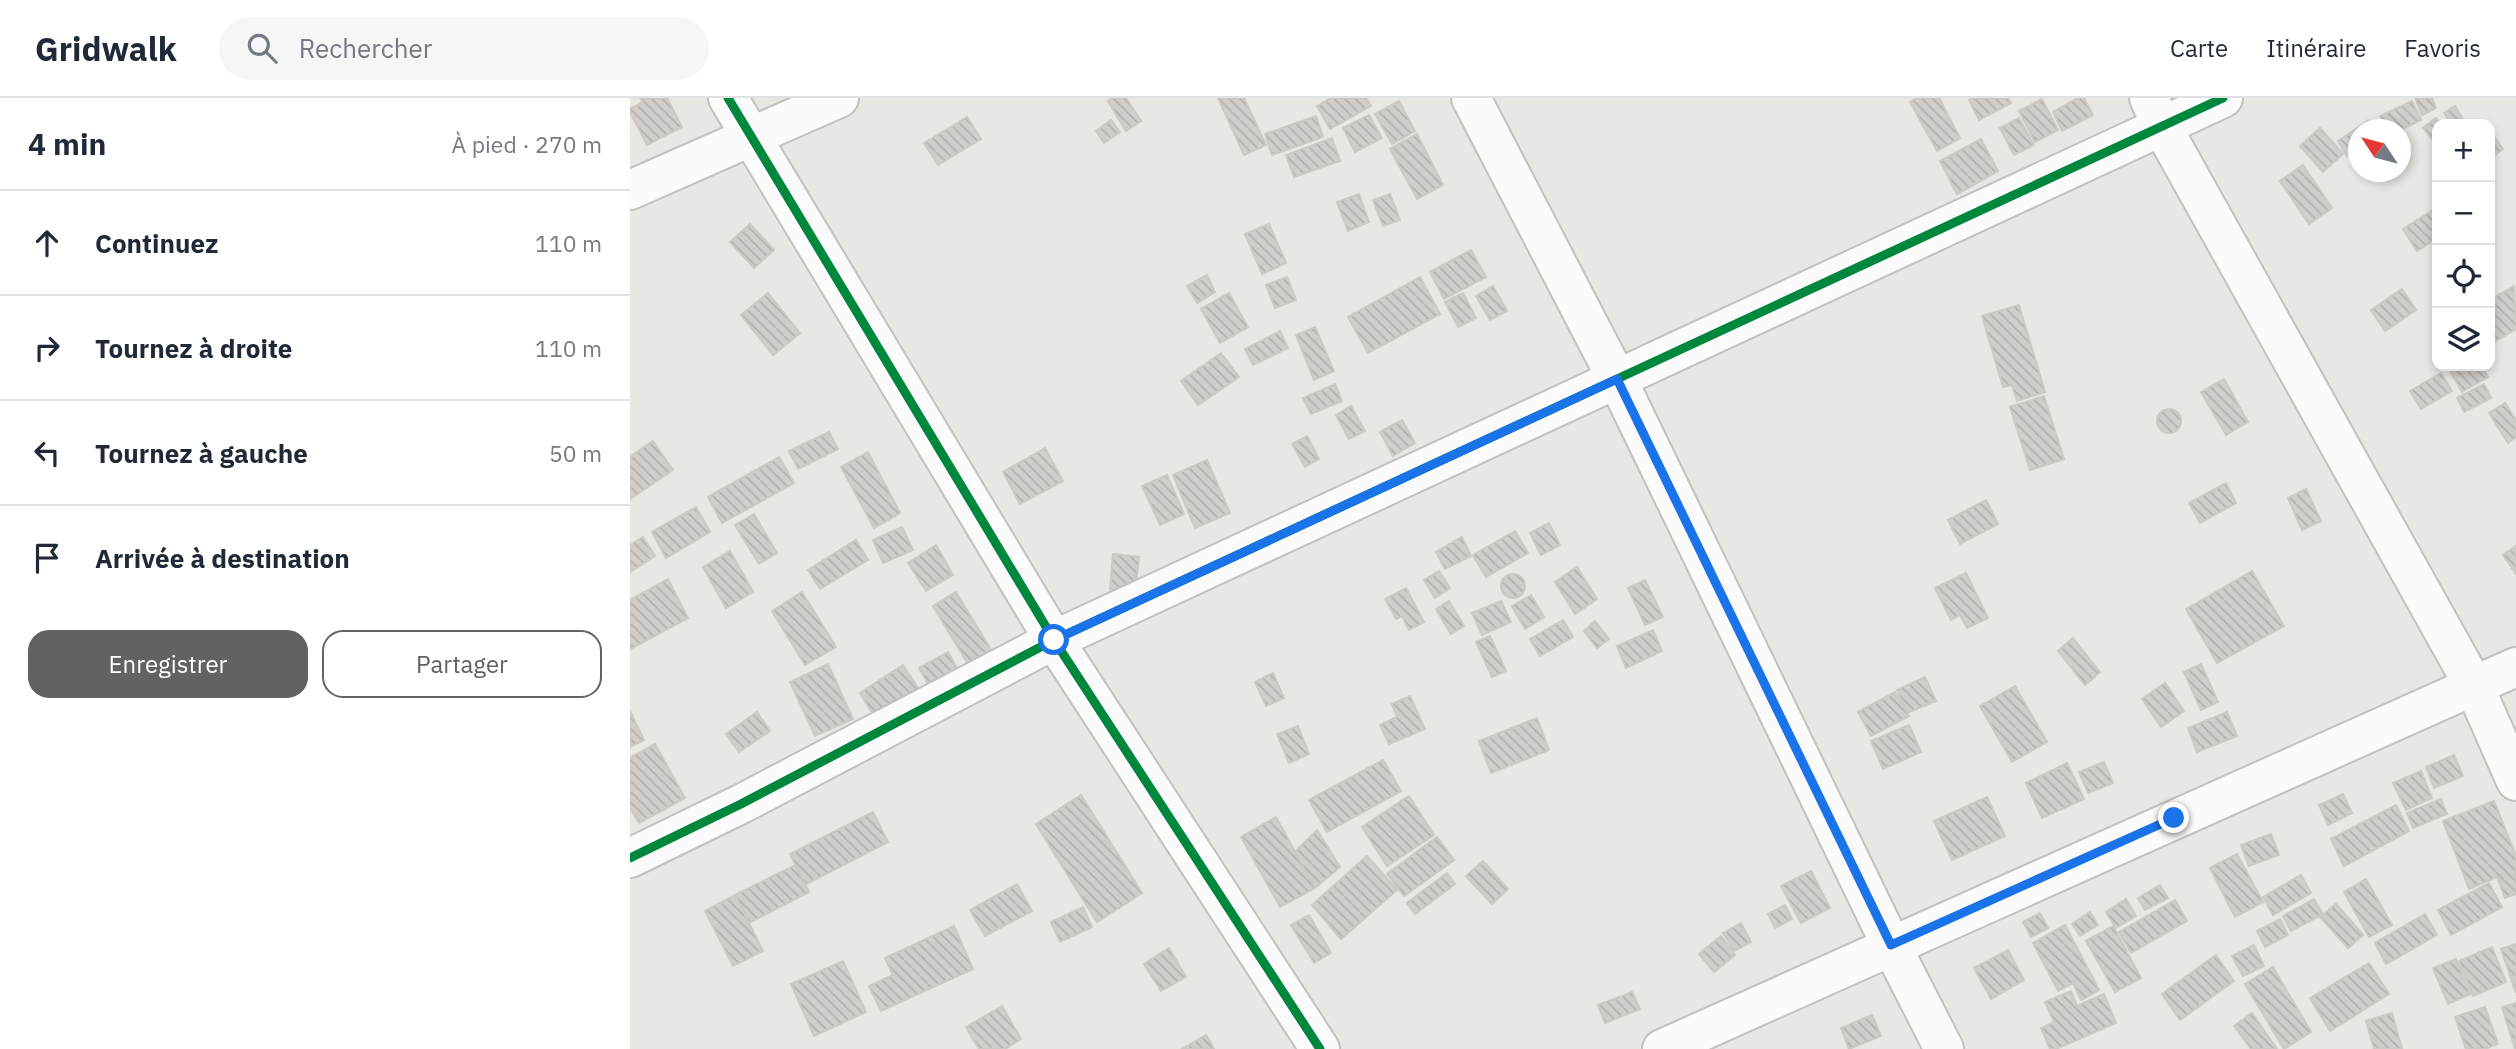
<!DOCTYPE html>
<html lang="fr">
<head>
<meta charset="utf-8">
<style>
	:root { --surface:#fff; --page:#f6f6f7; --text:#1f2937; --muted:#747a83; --line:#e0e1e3; --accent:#636261 }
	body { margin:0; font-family:"IBM Plex Sans",sans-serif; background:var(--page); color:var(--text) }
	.controls { position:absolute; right:21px; top:21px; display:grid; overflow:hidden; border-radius:14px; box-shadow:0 4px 10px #0003 }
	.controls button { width:63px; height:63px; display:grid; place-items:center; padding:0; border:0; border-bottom:2px solid var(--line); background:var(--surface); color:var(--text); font:35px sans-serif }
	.compass { position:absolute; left:1718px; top:21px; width:63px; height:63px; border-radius:50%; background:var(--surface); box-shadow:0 4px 10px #0003; rotate:306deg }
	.stop { position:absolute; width:21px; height:21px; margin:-16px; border:5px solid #1a73e8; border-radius:50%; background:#fff }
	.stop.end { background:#1a73e8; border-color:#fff; box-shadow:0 2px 7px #0008 }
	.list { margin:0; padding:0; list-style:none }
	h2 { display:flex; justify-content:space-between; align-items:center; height:91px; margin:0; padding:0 28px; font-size:30px }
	h2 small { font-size:23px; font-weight:400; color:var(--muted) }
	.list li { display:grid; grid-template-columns:46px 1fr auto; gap:21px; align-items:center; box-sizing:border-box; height:105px; padding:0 28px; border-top:2px solid var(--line) }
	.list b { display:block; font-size:26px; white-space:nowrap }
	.list em { font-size:23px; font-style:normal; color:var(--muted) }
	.actions { display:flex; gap:14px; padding:21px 28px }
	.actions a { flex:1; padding:16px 0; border:2px solid var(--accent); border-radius:21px; text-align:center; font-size:24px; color:var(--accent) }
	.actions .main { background:var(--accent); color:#fff }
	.icon { flex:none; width:38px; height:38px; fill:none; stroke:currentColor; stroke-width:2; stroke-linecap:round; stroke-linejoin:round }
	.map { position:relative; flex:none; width:1886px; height:951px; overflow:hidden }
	header { display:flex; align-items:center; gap:42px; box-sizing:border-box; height:98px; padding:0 35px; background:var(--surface); border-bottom:2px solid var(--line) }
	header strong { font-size:33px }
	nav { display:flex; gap:38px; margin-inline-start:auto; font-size:24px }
	.search { width:490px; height:63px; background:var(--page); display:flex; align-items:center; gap:18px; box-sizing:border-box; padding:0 24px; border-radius:38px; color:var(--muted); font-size:26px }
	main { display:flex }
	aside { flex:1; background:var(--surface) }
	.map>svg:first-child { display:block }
	.building { fill:url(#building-back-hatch); stroke:#ccc9c5; stroke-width:2 }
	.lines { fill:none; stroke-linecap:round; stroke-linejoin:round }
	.minor-casing { stroke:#c2c1bf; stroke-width:42 }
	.minor { stroke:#fcfbfb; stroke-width:38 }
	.cycleway-casing { stroke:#fff; stroke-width:13 }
	.cycleway { stroke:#00873e; stroke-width:9 }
	.route { stroke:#1a73e8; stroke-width:9 }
</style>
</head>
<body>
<header>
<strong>Gridwalk</strong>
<div class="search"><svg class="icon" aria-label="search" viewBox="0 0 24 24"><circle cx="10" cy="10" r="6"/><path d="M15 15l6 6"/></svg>Rechercher</div>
<nav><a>Carte</a><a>Itinéraire</a><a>Favoris</a></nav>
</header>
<main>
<aside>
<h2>4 min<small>À pied · 270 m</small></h2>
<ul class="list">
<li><svg class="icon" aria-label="ahead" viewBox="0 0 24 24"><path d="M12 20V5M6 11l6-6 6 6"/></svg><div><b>Continuez</b></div><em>110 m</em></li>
<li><svg class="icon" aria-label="right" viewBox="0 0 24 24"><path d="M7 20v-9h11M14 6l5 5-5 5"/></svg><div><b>Tournez à droite</b></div><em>110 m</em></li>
<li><svg class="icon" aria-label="left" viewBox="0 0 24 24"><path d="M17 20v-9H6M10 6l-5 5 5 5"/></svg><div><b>Tournez à gauche</b></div><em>50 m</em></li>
<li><svg class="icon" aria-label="arrive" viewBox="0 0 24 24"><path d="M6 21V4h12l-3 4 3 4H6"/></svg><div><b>Arrivée à destination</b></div></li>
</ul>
<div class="actions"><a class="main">Enregistrer</a><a>Partager</a></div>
</aside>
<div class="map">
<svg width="1886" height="951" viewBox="0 0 1886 951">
	<defs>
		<pattern id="building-back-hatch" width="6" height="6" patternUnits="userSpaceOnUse" patternTransform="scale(1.75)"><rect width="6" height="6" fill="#d0cdca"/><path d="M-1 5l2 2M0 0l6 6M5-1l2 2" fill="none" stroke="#b2afad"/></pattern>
	</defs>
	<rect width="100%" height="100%" fill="#e9e7e3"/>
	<!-- building -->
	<g class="building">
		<path d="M 10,0 L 37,0 L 52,29 L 17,47 L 0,14 L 0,11 L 13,4 Z"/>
		<path d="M 483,0 L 496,0 L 511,23 L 496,33 L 478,3 Z"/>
		<path d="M 588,0 L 614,0 L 636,47 L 614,57 Z"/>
		<path d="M 701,0 L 736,0 L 741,8 L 700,31 L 687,8 Z"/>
		<path d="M 1287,0 L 1309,0 L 1330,40 L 1307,53 L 1280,4 Z"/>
		<path d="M 1342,0 L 1378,0 L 1381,5 L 1349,22 L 1339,2 Z"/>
		<path d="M 1448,0 L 1454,0 L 1463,17 L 1432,33 L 1423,14 Z"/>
		<path d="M 1785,0 L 1802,0 L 1806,10 L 1792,17 Z"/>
		<path d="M 1412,1 L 1428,32 L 1405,44 L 1389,13 Z"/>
		<path d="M 769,3 L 785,33 L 762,46 L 745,16 Z"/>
		<path d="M 1782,3 L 1791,22 L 1770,32 L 1757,32 L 1750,18 Z"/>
		<path d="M 1825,8 L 1834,23 L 1828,26 L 1821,26 L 1814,15 Z"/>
		<path d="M 739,17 L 752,40 L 725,54 L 713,30 Z"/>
		<path d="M 686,18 L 693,39 L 642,57 L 635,36 Z"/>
		<path d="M 337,19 L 351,41 L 308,67 L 294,45 Z"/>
		<path d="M 1389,20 L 1404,47 L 1384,57 L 1370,30 Z"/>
		<path d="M 1806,20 L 1811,26 L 1807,26 L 1806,46 L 1793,30 Z"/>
		<path d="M 481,22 L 490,34 L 474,45 L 466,33 Z"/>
		<path d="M 1738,23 L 1743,32 L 1728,32 L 1728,51 L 1717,58 L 1708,43 Z"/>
		<path d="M 1690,30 L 1713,56 L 1693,74 L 1670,48 Z"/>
		<path d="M 1860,33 L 1873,51 L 1860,61 Z"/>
		<path d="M 787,36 L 813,87 L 787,101 L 760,51 Z"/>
		<path d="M 702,40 L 710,63 L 664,79 L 656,57 Z"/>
		<path d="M 1351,41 L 1368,73 L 1327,96 L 1310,63 Z"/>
		<path d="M 1673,67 L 1702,110 L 1679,126 L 1650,83 Z"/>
		<path d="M 729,96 L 739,124 L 718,133 L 707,104 Z"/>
		<path d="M 760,96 L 770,122 L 753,128 L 743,102 Z"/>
		<path d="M 1806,110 L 1807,140 L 1787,153 L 1773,131 Z"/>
		<path d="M 120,126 L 144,152 L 124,170 L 100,144 Z"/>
		<path d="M 639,126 L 656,165 L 632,176 L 615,136 Z"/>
		<path d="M 841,152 L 856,179 L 814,201 L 800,174 Z"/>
		<path d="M 577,177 L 585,194 L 567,205 L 557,188 Z"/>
		<path d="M 657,179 L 666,202 L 645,210 L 636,187 Z"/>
		<path d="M 790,179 L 810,216 L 738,255 L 718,219 Z"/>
		<path d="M 863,188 L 877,213 L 860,222 L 846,198 Z"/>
		<path d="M 1884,188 L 1886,231 L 1864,244 L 1860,238 L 1860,202 Z"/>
		<path d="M 1772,191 L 1786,212 L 1755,233 L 1741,212 Z"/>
		<path d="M 138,195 L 170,235 L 143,257 L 111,217 Z"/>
		<path d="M 599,195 L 618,229 L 590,245 L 571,211 Z"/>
		<path d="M 833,195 L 846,220 L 828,229 L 815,204 Z"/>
		<path d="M 1389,207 L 1415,294 L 1387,303 L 1382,287 L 1373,289 L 1352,218 Z"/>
		<path d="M 685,229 L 704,273 L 684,282 L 666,237 Z"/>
		<path d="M 650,233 L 658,250 L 623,267 L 615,251 Z"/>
		<path d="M 591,255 L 609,279 L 568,307 L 551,283 Z"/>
		<path d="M 1829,268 L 1851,268 L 1858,279 L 1832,294 L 1820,273 Z"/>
		<path d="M 1811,275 L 1822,293 L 1791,311 L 1780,293 Z"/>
		<path d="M 1594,281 L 1618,324 L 1596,337 L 1571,294 Z"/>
		<path d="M 705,286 L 712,303 L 681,316 L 673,300 Z"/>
		<path d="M 1854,286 L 1861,300 L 1834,314 L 1827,300 Z"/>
		<path d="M 1414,298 L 1434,361 L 1400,372 L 1380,309 Z"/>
		<path d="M 1875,305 L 1886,322 L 1886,339 L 1878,345 L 1859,315 Z"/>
		<path d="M 721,308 L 735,333 L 719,341 L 706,317 Z"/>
		<circle cx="1539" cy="323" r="12"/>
		<path d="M 772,322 L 785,345 L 763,358 L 750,334 Z"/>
		<path d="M 199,334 L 208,351 L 168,371 L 159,353 Z"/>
		<path d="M 677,338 L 689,361 L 675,369 L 662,346 Z"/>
		<path d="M 23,343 L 43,372 L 0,401 L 0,359 Z"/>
		<path d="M 415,350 L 433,383 L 390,406 L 373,374 Z"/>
		<path d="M 238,354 L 270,415 L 244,430 L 211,369 Z"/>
		<path d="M 149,359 L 164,385 L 92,425 L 78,399 Z"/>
		<path d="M 577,362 L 600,415 L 565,430 L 543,377 Z"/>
		<path d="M 537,377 L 554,416 L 530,427 L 512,388 Z"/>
		<path d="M 1596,385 L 1606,405 L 1570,425 L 1559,405 Z"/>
		<path d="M 1676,391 L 1691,423 L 1672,432 L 1658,400 Z"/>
		<path d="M 1356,402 L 1368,426 L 1330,446 L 1318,422 Z"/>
		<path d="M 66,409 L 80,434 L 36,460 L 22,434 Z"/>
		<path d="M 124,416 L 147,455 L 129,466 L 105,427 Z"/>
		<path d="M 919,425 L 930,447 L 911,457 L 900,435 Z"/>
		<path d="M 272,429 L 283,452 L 253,465 L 243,442 Z"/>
		<path d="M 885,433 L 898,455 L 856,479 L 843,457 Z"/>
		<path d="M 13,439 L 25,458 L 0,474 L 0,447 Z"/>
		<path d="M 832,439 L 841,458 L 815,471 L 806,454 Z"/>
		<path d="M 226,442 L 238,462 L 190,491 L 178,472 Z"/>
		<path d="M 306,447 L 323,477 L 296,493 L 278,465 Z"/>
		<path d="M 1886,448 L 1886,476 L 1873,457 Z"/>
		<path d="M 100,453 L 123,494 L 96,510 L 73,469 Z"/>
		<path d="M 483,456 L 509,459 L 505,493 L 480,491 Z"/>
		<path d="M 947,469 L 967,501 L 945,516 L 925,484 Z"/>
		<path d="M 809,473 L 820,490 L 805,500 L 794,482 Z"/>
		<path d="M 1622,473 L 1654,528 L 1587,565 L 1556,511 Z"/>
		<path d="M 1336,475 L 1358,520 L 1337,530 L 1330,517 L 1321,522 L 1305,490 Z"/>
		<circle cx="883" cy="488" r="12"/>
		<path d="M 38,481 L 58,520 L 0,551 L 0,502 Z"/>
		<path d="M 1015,482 L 1033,519 L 1015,527 L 998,490 Z"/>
		<path d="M 776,490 L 794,524 L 779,532 L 772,518 L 766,521 L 755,501 Z"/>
		<path d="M 172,494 L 206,549 L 175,567 L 142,513 Z"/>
		<path d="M 326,494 L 361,552 L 338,566 L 303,508 Z"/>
		<path d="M 901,497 L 914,519 L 895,531 L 882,508 Z"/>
		<path d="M 819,503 L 834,528 L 821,536 L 806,511 Z"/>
		<path d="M 871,503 L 881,524 L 852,537 L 842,515 Z"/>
		<path d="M 933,522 L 943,539 L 910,558 L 900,541 Z"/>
		<path d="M 965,523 L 979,541 L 967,550 L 954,533 Z"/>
		<path d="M 1023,532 L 1032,553 L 996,570 L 987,548 Z"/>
		<path d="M 860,538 L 876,573 L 862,579 L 846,544 Z"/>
		<path d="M 1443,540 L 1470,574 L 1455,587 L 1428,553 Z"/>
		<path d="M 318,554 L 328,572 L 299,588 L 289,570 Z"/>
		<path d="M 198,566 L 223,621 L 185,638 L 160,584 Z"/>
		<path d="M 1571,566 L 1588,604 L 1571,612 L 1554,574 Z"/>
		<path d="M 273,567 L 288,590 L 244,618 L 230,595 Z"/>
		<path d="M 643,575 L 654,600 L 636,608 L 625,584 Z"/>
		<path d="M 1295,579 L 1306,603 L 1277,615 L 1267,592 Z"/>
		<path d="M 1535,585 L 1554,613 L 1531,629 L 1512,601 Z"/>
		<path d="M 1385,588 L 1417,644 L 1382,664 L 1350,608 Z"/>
		<path d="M 1265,594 L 1279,618 L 1241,638 L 1228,614 Z"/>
		<path d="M 780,598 L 795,631 L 759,646 L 750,627 L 767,619 L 762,606 Z"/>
		<path d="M 0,613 L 14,642 L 0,649 Z"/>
		<path d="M 127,614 L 140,633 L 109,654 L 96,636 Z"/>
		<path d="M 1597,614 L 1607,638 L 1567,654 L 1558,630 Z"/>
		<path d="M 907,620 L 919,652 L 861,675 L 849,643 Z"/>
		<path d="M 1279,627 L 1291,654 L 1253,671 L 1241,643 Z"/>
		<path d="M 668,628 L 679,656 L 659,665 L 647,636 Z"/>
		<path d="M 25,646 L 55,700 L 9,725 L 0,710 L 0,660 Z"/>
		<path d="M 1824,657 L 1833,678 L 1804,690 L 1796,669 Z"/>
		<path d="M 753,662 L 771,693 L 697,734 L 679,702 Z"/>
		<path d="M 1474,664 L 1483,685 L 1458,695 L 1449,674 Z"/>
		<path d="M 1437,665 L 1454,701 L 1412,720 L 1396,685 Z"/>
		<path d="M 1791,673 L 1802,700 L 1776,712 L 1763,685 Z"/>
		<path d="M 1713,696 L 1722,715 L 1698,727 L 1689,707 Z"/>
		<path d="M 451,697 L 512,795 L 467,824 L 406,726 Z"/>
		<path d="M 779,698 L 804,737 L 757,768 L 732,729 Z"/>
		<path d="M 1357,699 L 1375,738 L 1322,762 L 1304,723 Z"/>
		<path d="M 1811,701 L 1817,716 L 1783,730 L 1777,715 Z"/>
		<path d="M 1864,703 L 1886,758 L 1886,796 L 1875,800 L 1867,779 L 1839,791 L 1813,723 Z"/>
		<path d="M 1766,707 L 1779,733 L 1714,768 L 1701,741 Z"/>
		<path d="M 243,714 L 258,744 L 175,787 L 160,756 Z"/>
		<path d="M 646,719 L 685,790 L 650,809 L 611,739 Z"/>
		<path d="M 687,732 L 710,769 L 685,790 L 665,754 Z"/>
		<path d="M 1641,736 L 1649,757 L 1619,768 L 1611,747 Z"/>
		<path d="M 807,739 L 824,762 L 774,798 L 757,776 Z"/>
		<path d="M 1607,756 L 1633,804 L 1605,819 L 1580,770 Z"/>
		<path d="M 737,758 L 767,792 L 711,841 L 682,807 Z"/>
		<path d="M 853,763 L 878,791 L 862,806 L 836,778 Z"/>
		<path d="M 165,767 L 179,794 L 119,825 L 105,797 Z"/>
		<path d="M 1181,773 L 1200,810 L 1171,825 L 1151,788 Z"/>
		<path d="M 817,775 L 825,786 L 785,816 L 777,805 Z"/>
		<path d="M 1671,777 L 1681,795 L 1643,817 L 1633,799 Z"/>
		<path d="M 1736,781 L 1762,827 L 1739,839 L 1714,794 Z"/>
		<path d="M 1859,785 L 1872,809 L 1821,837 L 1808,812 Z"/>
		<path d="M 387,786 L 402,813 L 355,838 L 340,812 Z"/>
		<path d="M 1530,787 L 1538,800 L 1515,812 L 1508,800 Z"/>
		<path d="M 105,797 L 133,853 L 103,868 L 75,813 Z"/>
		<path d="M 1496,801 L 1506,818 L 1486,830 L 1476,814 Z"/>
		<path d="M 1684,801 L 1693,816 L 1661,833 L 1653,818 Z"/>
		<path d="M 1545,802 L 1557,823 L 1501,855 L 1489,834 Z"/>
		<path d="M 1706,806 L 1733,837 L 1718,850 L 1690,819 Z"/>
		<path d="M 1155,807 L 1162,821 L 1145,830 L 1138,816 Z"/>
		<path d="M 453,809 L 462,829 L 430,844 L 421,824 Z"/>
		<path d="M 1460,814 L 1468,827 L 1450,838 L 1442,826 Z"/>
		<path d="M 1410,815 L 1418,830 L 1401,839 L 1393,824 Z"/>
		<path d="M 1795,816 L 1807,837 L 1756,866 L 1745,845 Z"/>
		<path d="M 679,817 L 701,855 L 684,865 L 661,827 Z"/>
		<path d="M 1650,821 L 1658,837 L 1635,849 L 1627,833 Z"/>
		<path d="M 1111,825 L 1121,844 L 1104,853 L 1093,835 Z"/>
		<path d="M 1435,827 L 1469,892 L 1451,902 L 1443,885 L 1428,893 L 1403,845 Z"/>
		<path d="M 324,828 L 343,871 L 251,913 L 239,888 L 263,877 L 255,860 Z"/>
		<path d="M 1483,828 L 1511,880 L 1485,894 L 1456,843 Z"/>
		<path d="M 1091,838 L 1105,857 L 1084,874 L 1069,856 Z"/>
		<path d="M 1886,846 L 1886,895 L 1871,851 Z"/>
		<path d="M 1624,847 L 1634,868 L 1613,878 L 1602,858 Z"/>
		<path d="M 1862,849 L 1876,884 L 1843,898 L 1829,863 Z"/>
		<path d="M 539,850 L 556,879 L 531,893 L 514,866 Z"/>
		<path d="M 1378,852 L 1394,882 L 1361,901 L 1344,870 Z"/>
		<path d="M 1586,857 L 1604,883 L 1550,922 L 1532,896 Z"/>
		<path d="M 1826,861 L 1840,896 L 1818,906 L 1803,870 Z"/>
		<path d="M 213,863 L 236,914 L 184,938 L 161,886 Z"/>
		<path d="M 1739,865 L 1759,896 L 1700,933 L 1680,900 Z"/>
		<path d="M 1643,869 L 1681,934 L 1654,951 L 1615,886 Z"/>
		<path d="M 1441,893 L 1447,908 L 1474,896 L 1486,925 L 1426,951 L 1420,951 L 1411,930 L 1424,924 L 1415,904 Z"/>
		<path d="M 1002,894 L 1010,911 L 975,925 L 968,907 Z"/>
		<path d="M 1886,905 L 1886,951 L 1885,951 L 1872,909 Z"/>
		<path d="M 372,908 L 391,941 L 375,951 L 349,951 L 336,929 Z"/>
		<path d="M 1855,909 L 1868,946 L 1855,951 L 1836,951 L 1825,919 Z"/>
		<path d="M 1622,915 L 1647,951 L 1621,951 L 1604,928 Z"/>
		<path d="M 1762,915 L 1772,951 L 1744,951 L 1736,923 Z"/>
		<path d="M 1242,917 L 1251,938 L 1219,951 L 1211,930 Z"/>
		<path d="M 576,937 L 584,951 L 552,951 Z"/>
	</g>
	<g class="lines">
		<defs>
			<g id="minor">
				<path d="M 98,0 L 424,542 L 690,951"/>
				<path d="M 841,0 L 987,281 L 1261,847 L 1314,951"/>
				<path d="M 1519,0 L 1532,29 L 1844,588 L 1886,683"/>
				<path d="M 0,92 L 209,0"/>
				<path d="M 0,760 L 111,706 L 424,542 L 1593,0"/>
				<path d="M 1032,951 L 1886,569"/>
			</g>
		</defs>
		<!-- minor casing -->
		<use href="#minor" class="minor-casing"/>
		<!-- minor -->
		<use href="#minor" class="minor"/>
		<defs>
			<g id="cycleway">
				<path d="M 98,0 L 424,542 L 690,951"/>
				<path d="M 0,760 L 111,706 L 424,542 L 1593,0"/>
			</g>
		</defs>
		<!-- cycleway casing -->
		<use href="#cycleway" class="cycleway-casing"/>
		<!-- cycleway -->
		<use href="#cycleway" class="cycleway"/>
	</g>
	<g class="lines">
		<!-- route -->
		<path class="route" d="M 424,542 L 987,281 L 1261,847 L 1544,720"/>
	</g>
</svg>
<div class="controls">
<button>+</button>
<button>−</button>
<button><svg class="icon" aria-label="locate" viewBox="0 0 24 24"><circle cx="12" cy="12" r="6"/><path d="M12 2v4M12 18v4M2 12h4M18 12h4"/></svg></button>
<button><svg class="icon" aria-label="layers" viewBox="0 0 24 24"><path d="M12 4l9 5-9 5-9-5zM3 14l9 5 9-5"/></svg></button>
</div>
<svg class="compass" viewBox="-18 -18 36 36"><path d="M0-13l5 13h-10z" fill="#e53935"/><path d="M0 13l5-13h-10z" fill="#747a83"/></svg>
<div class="stop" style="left:424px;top:542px"></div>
<div class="stop end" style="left:1544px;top:720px"></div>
</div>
</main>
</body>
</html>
